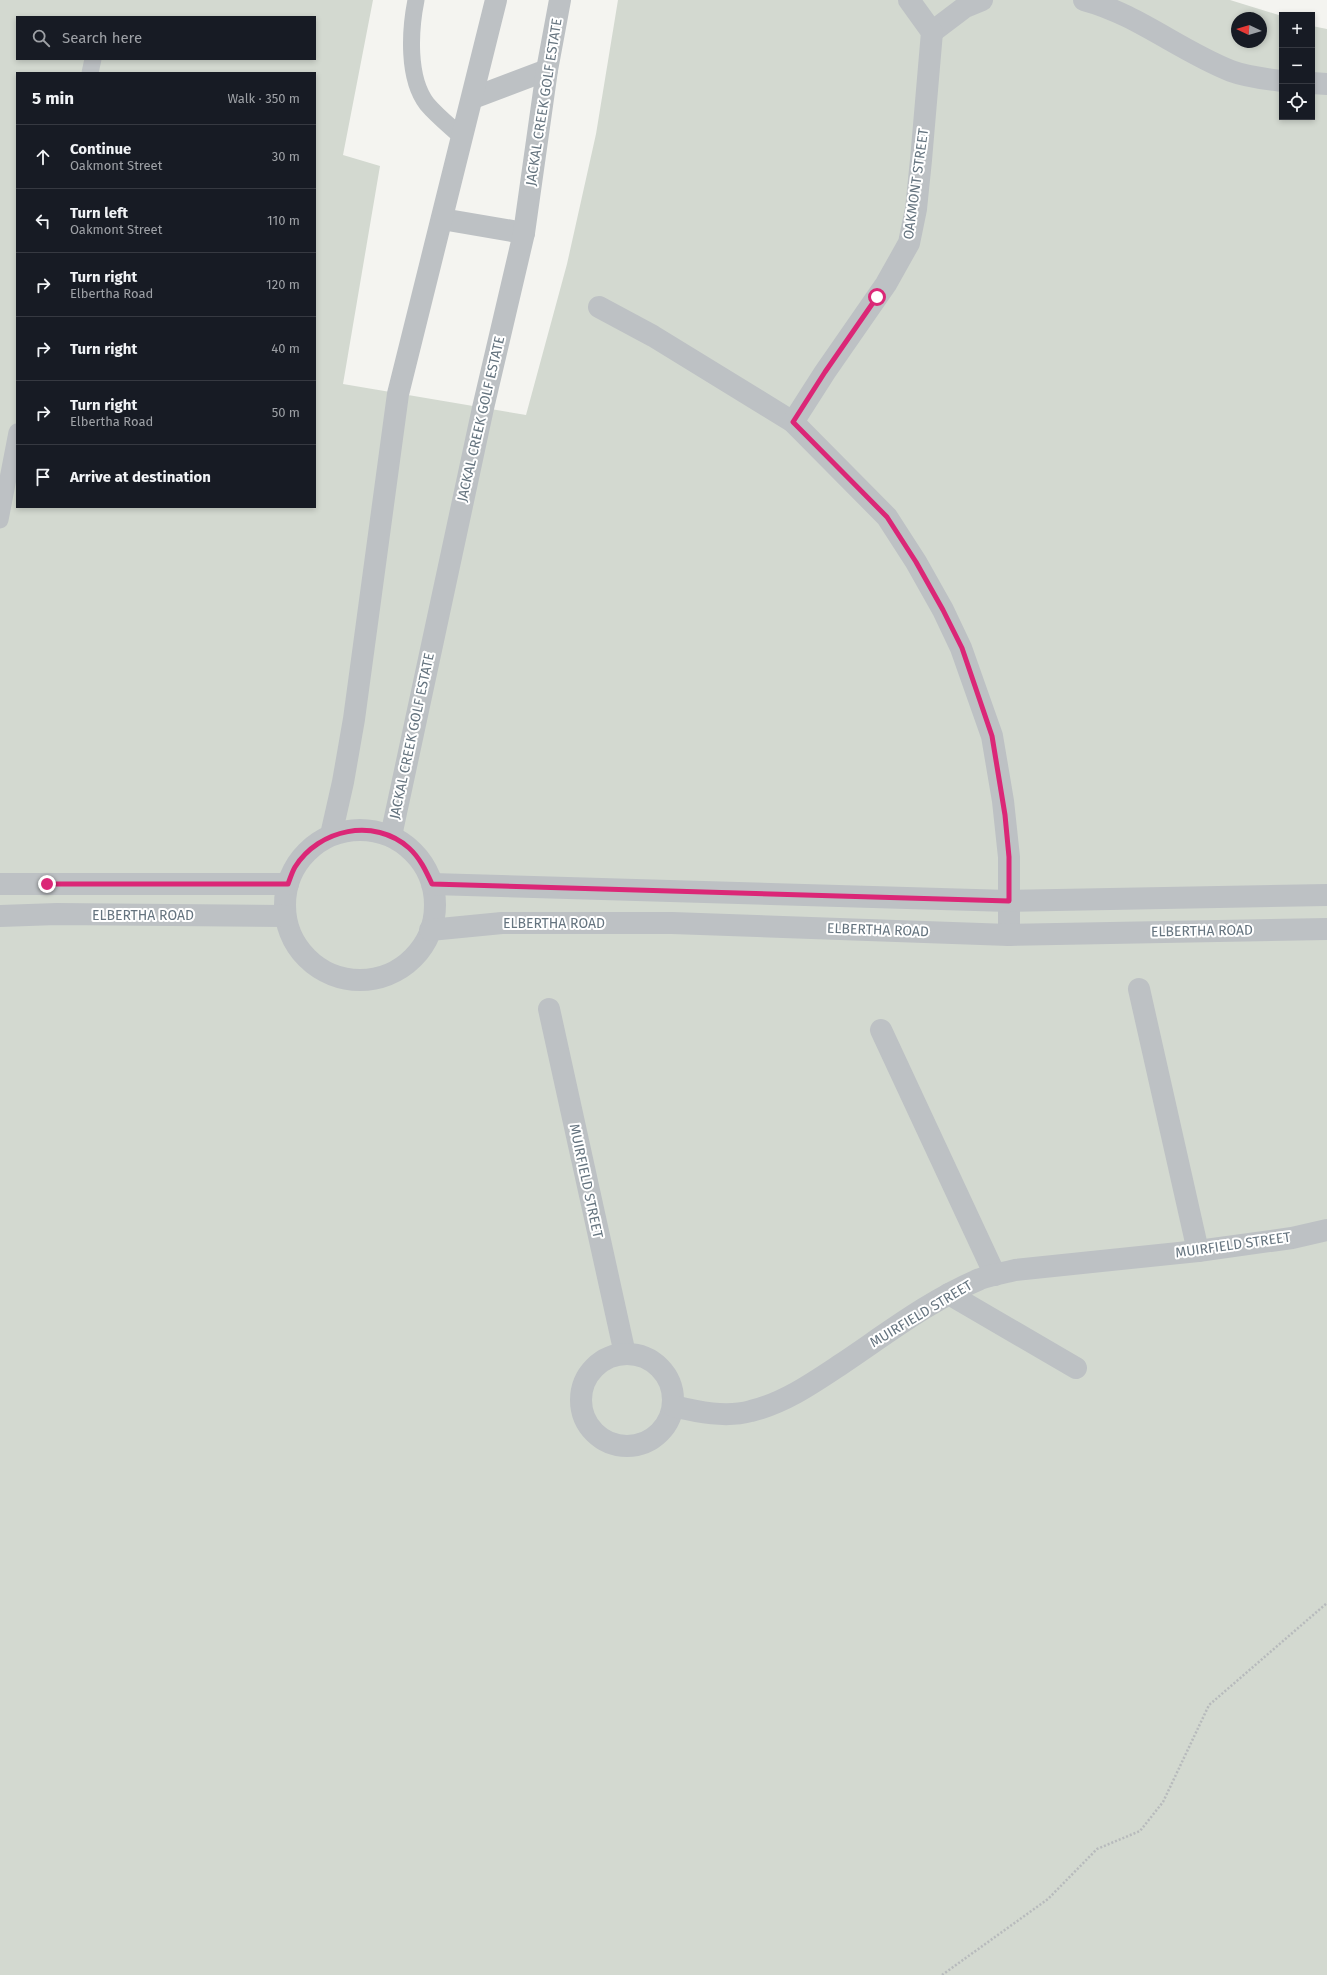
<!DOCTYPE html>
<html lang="en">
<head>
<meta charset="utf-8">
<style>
	:root { --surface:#171b24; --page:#20242c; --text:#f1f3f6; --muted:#9ea1a6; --line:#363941 }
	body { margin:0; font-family:"Fira Sans",sans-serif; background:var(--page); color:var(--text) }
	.controls { position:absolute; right:12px; top:12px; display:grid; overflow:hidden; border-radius:0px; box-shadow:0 2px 6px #0003 }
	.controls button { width:36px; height:36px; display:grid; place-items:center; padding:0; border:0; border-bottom:1px solid var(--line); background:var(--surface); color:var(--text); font:20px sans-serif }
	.compass { position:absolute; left:1231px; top:12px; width:36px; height:36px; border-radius:50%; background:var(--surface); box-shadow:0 2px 6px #0003; rotate:274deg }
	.stop { position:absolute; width:12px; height:12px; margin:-9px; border:3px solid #db2777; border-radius:50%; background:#fff }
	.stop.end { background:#db2777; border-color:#fff; box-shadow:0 1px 4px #0008 }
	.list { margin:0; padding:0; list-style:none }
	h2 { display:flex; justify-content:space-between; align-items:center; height:52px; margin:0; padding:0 16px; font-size:17px }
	h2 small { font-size:13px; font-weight:400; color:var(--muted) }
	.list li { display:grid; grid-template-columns:26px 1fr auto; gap:12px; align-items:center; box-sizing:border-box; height:64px; padding:0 16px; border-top:1px solid var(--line) }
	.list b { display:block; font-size:15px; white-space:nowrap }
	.list p { margin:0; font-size:13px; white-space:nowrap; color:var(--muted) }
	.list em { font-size:13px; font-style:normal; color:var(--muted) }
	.icon { flex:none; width:22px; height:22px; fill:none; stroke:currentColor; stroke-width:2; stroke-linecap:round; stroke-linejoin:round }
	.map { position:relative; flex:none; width:1327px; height:1975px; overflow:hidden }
	.search { position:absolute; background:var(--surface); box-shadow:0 2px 6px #0003; left:16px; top:16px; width:300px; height:44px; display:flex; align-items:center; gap:10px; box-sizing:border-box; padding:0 14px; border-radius:0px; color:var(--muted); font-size:15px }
	.panel { position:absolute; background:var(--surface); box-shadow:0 2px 6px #0003; left:16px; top:72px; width:300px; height:436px; border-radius:0px }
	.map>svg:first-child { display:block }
	.green { fill:#d3d9d0; fill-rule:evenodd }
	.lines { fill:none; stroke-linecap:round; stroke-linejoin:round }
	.path { stroke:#b7babc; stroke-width:2.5; stroke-dasharray:2 2; stroke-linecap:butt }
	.service { stroke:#bdc1c4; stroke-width:17 }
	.minor { stroke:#bdc1c4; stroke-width:22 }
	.route { stroke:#db2777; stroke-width:5 }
	.labels { text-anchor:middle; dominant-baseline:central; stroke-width:4; stroke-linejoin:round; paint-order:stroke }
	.street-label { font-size:14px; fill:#65747f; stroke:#fff }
</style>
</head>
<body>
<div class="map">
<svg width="1327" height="1975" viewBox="0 0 1327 1975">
	<rect width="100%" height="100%" fill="#f4f4f0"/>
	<!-- green -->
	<path class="green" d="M 0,0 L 373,0 L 343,155 L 380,166 L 343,384 L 526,415 L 567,264 L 596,134 L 618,0 L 1230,0 L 1282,16 L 1282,117 L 1312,117 L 1312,26 L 1327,29 L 1327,1975 L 0,1975 ZM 17,17 L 315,17 L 315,59 L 17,59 ZM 1237,18 L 1261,18 L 1261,42 L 1237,42 ZM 17,73 L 315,73 L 315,507 L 17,507 Z"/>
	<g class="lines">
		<!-- path -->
		<path class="path" d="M 942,1975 L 1048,1899 L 1097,1849 L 1140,1831 L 1163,1802 L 1209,1705 L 1327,1603"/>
		<!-- service -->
		<g class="service">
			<path d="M 416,0 C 410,30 407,78 427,104 C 437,116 451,127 463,138"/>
			<path d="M 90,73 L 93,59"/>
			<path d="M 0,520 L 17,432"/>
		</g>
		<!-- minor -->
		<g class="minor">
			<path d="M 1084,0 C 1137,14 1180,51 1231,71 C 1247,77 1265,79 1282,81"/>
			<path d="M 932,32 L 965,7 L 982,0"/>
			<path d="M 1312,83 L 1327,84"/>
			<path d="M 473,98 L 547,70"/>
			<path d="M 442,219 L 524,233"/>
			<path d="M 599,307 L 653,336 L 793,422 L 887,517 L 916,562 L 943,610 L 961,648 L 992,736 L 1003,801 L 1009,857 L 1009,935"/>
			<path d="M 793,422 L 825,372 L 886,284 L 909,243 L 916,209 L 921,160 L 932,32 L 909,0"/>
			<circle cx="360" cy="905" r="75"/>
			<path d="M 331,835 L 343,782 L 354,719 L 398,394 L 496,0"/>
			<path d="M 391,836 L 483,408 L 524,233 L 547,70 L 560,0"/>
			<path d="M 0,884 L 288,884"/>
			<path d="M 432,884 L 1009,901 L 1327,895"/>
			<path d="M 0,916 L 57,914 L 285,916"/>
			<path d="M 430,930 L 502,923 L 672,923 L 1009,935 L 1327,929"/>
			<path d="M 1139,989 L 1198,1251"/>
			<path d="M 549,1009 L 625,1354"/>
			<path d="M 881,1030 L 995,1275"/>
			<path d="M 949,1294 L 1076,1368"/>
			<circle cx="627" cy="1400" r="46"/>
			<path d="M 673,1406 C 698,1412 726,1418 751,1411 C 784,1403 813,1383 840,1365 C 885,1335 930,1300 980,1279 C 991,1275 1004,1273 1015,1270 L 1198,1251 L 1292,1238 L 1327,1230"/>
		</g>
	</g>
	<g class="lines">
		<!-- route -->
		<path class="route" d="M 47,884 L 288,884 C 290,879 292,872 295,867 C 319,829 374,817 409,848 C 420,858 426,871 432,884 L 1009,901 L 1009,857 L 1005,815 L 992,736 L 962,648 L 943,610 L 916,562 L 887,517 L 793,422 L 825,372 L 877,297"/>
	</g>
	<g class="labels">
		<!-- street labels -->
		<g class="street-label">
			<text transform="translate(544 102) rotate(-81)">JACKAL CREEK GOLF ESTATE</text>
			<text transform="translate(916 184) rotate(-82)">OAKMONT STREET</text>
			<text transform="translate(481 419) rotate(-77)">JACKAL CREEK GOLF ESTATE</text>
			<text transform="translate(412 736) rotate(-78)">JACKAL CREEK GOLF ESTATE</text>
			<text x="143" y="915">ELBERTHA ROAD</text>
			<text x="554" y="923">ELBERTHA ROAD</text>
			<text transform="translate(878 930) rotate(2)">ELBERTHA ROAD</text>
			<text transform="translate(1202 931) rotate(-1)">ELBERTHA ROAD</text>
			<text transform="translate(586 1181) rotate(78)">MUIRFIELD STREET</text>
			<text transform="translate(1233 1245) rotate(-8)">MUIRFIELD STREET</text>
			<text transform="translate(921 1314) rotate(-31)">MUIRFIELD STREET</text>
		</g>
	</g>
</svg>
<div class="controls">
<button>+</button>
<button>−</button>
<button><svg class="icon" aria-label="locate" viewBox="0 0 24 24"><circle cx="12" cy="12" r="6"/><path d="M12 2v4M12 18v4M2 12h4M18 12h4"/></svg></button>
</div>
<svg class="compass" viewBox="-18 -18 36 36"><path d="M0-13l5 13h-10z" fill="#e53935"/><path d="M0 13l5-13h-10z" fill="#9ea1a6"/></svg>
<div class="stop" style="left:877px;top:297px"></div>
<div class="stop end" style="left:47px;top:884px"></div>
<div class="search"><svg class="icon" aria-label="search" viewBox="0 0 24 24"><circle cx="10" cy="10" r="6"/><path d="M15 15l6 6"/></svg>Search here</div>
<section class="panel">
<h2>5 min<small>Walk · 350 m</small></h2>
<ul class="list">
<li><svg class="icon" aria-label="ahead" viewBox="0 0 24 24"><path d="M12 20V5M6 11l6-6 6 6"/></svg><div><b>Continue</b><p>Oakmont Street</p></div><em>30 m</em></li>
<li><svg class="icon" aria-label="left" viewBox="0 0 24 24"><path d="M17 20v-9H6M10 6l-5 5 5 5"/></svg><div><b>Turn left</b><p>Oakmont Street</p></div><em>110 m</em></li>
<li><svg class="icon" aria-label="right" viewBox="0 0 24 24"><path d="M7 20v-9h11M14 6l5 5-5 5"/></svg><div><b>Turn right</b><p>Elbertha Road</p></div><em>120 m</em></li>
<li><svg class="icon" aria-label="right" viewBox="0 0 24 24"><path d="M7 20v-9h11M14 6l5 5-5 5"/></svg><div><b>Turn right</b></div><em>40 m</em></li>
<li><svg class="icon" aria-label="right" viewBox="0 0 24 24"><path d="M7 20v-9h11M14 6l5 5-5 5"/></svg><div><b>Turn right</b><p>Elbertha Road</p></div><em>50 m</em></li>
<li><svg class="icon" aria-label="arrive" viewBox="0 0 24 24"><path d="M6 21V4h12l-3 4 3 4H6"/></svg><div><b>Arrive at destination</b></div></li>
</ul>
</section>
</div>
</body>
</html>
